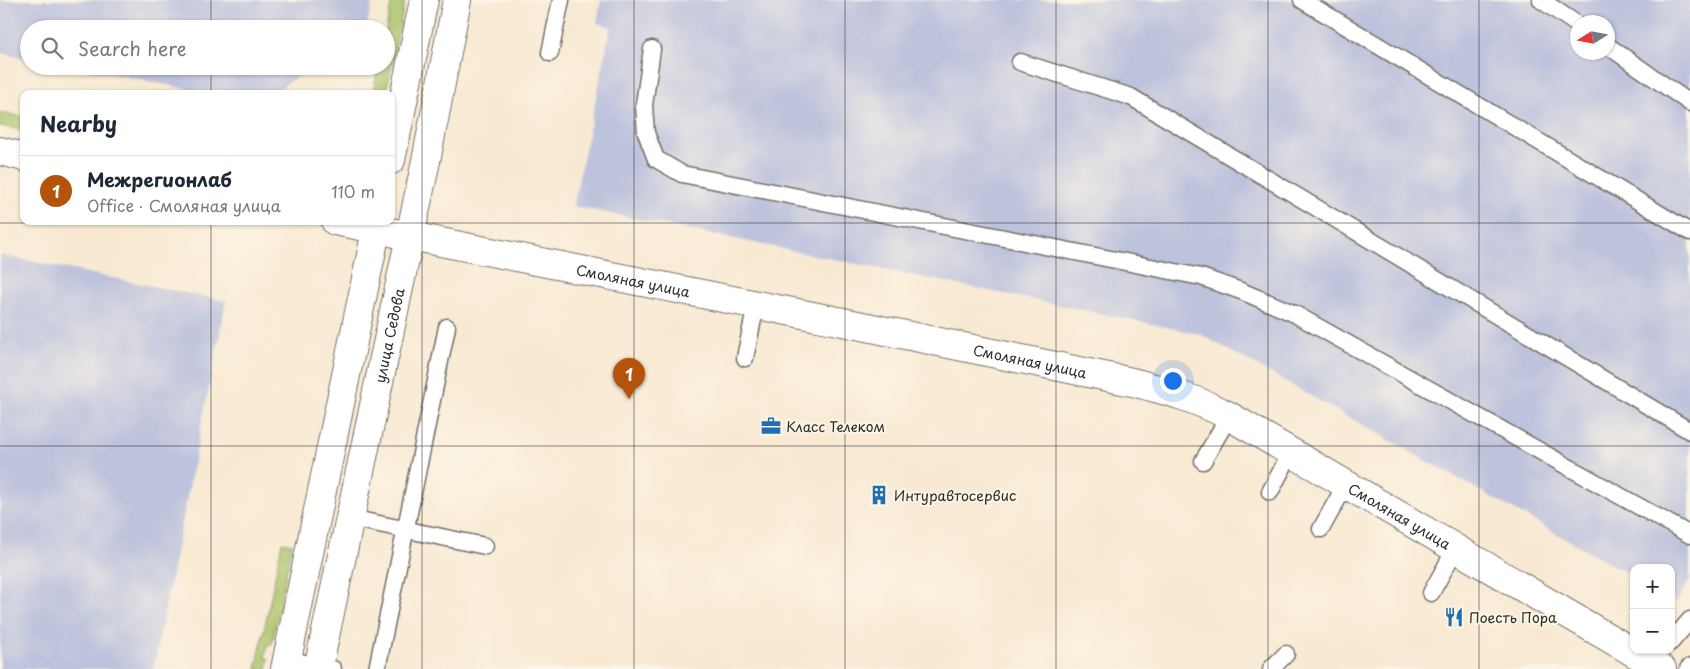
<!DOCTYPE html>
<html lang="en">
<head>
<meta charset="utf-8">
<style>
	:root { --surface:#fff; --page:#f2f2f3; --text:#1f2937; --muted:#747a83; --line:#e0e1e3; --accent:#b45309 }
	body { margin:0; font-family:"Playpen Sans",sans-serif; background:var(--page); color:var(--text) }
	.controls { position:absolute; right:15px; bottom:15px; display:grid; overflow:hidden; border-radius:10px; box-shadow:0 1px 4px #0004 }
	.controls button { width:45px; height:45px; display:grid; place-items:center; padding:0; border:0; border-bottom:1px solid var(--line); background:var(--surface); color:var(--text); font:25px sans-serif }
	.compass { position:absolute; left:1570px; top:15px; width:45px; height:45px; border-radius:50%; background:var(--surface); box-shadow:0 1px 4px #0004; rotate:259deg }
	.you { position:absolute; left:1172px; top:380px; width:18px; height:18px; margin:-12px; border:4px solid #fff; border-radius:50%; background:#1a73e8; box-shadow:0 0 0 8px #1a73e833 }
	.badge { display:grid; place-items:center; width:32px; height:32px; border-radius:50%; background:var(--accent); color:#fff; font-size:16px; font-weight:700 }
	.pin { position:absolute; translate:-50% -41px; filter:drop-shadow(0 1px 2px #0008) }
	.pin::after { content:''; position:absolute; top:26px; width:18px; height:15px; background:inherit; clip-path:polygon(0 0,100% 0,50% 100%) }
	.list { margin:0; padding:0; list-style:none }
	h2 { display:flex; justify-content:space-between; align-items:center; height:65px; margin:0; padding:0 20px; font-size:21px }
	h2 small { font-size:16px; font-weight:400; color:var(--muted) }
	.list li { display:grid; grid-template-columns:32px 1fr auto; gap:15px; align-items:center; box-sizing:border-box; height:70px; padding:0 20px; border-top:1px solid var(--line) }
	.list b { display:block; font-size:19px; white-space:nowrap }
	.list p { margin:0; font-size:16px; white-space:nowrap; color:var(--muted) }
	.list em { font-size:16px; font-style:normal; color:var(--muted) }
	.icon { flex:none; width:28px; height:28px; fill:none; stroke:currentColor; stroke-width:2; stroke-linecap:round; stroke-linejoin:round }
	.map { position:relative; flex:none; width:1690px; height:669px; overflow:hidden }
	.search { position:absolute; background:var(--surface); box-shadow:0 1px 4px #0004; left:20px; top:20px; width:375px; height:55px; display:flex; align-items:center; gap:12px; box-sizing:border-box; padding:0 18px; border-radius:28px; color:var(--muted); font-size:19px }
	.panel { position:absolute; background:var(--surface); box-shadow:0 1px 4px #0004; left:20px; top:90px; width:375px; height:135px; border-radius:10px }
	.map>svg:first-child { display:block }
	.industrial { fill:#bec3dd; fill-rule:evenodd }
	.green { fill:#a9c268; stroke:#6a764a }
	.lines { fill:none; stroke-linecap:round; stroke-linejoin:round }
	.service-casing { stroke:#736e65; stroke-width:19 }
	.minor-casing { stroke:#736e65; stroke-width:30 }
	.tertiary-casing { stroke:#736e65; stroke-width:30 }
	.service { stroke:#fff; stroke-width:16 }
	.minor { stroke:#fff; stroke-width:28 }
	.tertiary { stroke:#fff; stroke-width:28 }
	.grid { fill:none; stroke:#2b2b2b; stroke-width:1; stroke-opacity:0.55 }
	.labels { text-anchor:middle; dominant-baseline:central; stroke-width:4; stroke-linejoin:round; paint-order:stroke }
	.street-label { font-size:14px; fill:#2b2b2b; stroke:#fcf5e5 }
	.poi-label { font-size:14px; fill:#2b2b2b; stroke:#fcf5e5; text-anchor:start }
</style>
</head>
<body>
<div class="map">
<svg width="1690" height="669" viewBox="0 0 1690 669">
	<rect width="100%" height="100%" fill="#fcf5e5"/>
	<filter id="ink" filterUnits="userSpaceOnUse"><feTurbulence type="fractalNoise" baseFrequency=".02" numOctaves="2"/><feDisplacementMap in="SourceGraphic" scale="10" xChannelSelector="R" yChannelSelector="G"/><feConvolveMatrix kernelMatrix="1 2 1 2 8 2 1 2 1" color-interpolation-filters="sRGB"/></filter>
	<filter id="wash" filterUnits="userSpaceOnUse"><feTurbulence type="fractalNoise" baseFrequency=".0096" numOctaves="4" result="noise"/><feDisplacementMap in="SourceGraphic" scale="20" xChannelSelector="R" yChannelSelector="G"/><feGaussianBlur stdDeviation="1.12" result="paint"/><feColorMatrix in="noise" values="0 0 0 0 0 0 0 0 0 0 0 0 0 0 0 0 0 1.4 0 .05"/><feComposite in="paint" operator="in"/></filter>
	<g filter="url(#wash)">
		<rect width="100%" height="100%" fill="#f8e9d2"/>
		<!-- industrial -->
		<g class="industrial">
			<path d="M 0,0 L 373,0 L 366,29 L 29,29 L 29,59 L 0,53 Z"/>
			<path d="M 601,0 L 1690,0 L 1690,580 L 1677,602 L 1671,598 L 1671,568 L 1634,568 L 1634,577 L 1200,334 L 573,206 L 611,27 L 597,23 ZM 1578,22 L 1608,22 L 1608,52 L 1578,52 Z"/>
			<path d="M 69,66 L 313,66 L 271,94 L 214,94 Z"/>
			<path d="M 0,255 L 226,301 L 153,669 L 0,669 Z"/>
		</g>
		<!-- green -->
		<g class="green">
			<path d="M 392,0 L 405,0 L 386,94 L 373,94 L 378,66 L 386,66 L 386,29 Z"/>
			<path d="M 0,112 L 24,117 L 24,130 L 0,126 Z"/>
			<path d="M 282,542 L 292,544 L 272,644 L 268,644 L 265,657 L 269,659 L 267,669 L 256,669 Z"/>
		</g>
	</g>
	<g filter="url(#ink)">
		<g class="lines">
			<defs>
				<g id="service">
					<path d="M 1302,0 L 1690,232"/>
					<path d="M 1541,0 L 1578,25"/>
					<path d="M 1608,46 L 1690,103"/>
					<path d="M 652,49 L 644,105 L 646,133 L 656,159 L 682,174 L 1201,277 L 1241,291 L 1293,313 L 1690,535"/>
					<path d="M 550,53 L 561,0"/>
					<path d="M 1020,62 L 1131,97 L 1690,431"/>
					<path d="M 745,358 L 756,305"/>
					<path d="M 1203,461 L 1229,416"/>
					<path d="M 1270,492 L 1291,452"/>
					<path d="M 350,518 L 485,546"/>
					<path d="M 1321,529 L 1346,484"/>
					<path d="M 1431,593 L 1456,548"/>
					<path d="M 1671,642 L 1690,620"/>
					<path d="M 287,659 L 333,669"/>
					<path d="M 377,669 L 447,327"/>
					<path d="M 1271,669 L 1286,654"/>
					<path d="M 1688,669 L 1690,667"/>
				</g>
				<g id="minor">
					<path d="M 0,151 L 24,157"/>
					<path id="s1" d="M 335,221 L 843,322 L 1132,382 C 1168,391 1195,398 1229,416 L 1662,669"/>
					<path id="s2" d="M 318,669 L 427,156 L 457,0"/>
				</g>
				<g id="tertiary">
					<path d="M 391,160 L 424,0"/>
					<path d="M 285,669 L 378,221"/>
				</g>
			</defs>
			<!-- service casing -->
			<use href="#service" class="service-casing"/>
			<!-- minor casing -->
			<use href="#minor" class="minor-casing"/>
			<!-- tertiary casing -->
			<use href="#tertiary" class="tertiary-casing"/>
			<!-- service -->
			<use href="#service" class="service"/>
			<!-- minor -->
			<use href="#minor" class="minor"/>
			<!-- tertiary -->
			<use href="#tertiary" class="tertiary"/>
		</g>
	</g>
	<!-- grid -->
	<path class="grid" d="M 211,0 L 211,29M 422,0 L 422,669M 634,0 L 634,669M 845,0 L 845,669M 1056,0 L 1056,669M 1268,0 L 1268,669M 1479,0 L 1479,669M 211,66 L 211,94M 211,221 L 211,669M 0,223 L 1690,223M 0,446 L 1690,446"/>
	<!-- icons -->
	<defs>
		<symbol id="office-bare" viewBox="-9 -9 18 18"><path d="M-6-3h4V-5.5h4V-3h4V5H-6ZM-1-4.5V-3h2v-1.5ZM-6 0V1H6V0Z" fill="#1f6fb2" stroke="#fcf5e5" stroke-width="2.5" paint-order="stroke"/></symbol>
		<symbol id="building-bare" viewBox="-9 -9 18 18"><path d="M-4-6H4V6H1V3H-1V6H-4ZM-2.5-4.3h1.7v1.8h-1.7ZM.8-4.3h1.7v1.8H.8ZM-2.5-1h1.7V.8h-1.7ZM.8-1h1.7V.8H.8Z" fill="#1f6fb2" stroke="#fcf5e5" stroke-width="2.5" paint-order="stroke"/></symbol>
		<symbol id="restaurant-bare" viewBox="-9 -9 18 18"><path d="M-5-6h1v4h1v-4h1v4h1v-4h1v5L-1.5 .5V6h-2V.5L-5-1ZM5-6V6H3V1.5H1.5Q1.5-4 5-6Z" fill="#1f6fb2" stroke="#fcf5e5" stroke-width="2.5" paint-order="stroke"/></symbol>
	</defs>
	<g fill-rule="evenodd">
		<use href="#office-bare" x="757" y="412" width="28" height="28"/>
		<use href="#building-bare" x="865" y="481" width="28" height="28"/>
		<use href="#restaurant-bare" x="1440" y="603" width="28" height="28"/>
	</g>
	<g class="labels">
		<!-- street labels -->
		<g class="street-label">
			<text stroke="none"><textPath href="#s1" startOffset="304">Смоляная улица</textPath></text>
			<text stroke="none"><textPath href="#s2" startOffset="341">улица Седова</textPath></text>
			<text stroke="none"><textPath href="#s1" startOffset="709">Смоляная улица</textPath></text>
			<text stroke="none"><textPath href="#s1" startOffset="1114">Смоляная улица</textPath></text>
		</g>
		<!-- poi labels -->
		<g class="poi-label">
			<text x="786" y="426">Класс Телеком</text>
			<text x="894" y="495">Интуравтосервис</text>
			<text x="1469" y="617">Поесть Пора</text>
		</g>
	</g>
</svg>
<div class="controls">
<button>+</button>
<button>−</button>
</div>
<svg class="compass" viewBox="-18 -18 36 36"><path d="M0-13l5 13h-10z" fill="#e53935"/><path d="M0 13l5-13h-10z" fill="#747a83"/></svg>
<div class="you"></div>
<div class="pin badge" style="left:629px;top:399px">1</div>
<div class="search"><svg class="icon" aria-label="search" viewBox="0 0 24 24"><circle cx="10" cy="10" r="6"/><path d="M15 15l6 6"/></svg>Search here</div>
<section class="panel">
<h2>Nearby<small></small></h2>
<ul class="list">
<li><span class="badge">1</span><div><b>Межрегионлаб</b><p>Office · Смоляная улица</p></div><em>110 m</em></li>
</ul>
</section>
</div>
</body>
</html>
